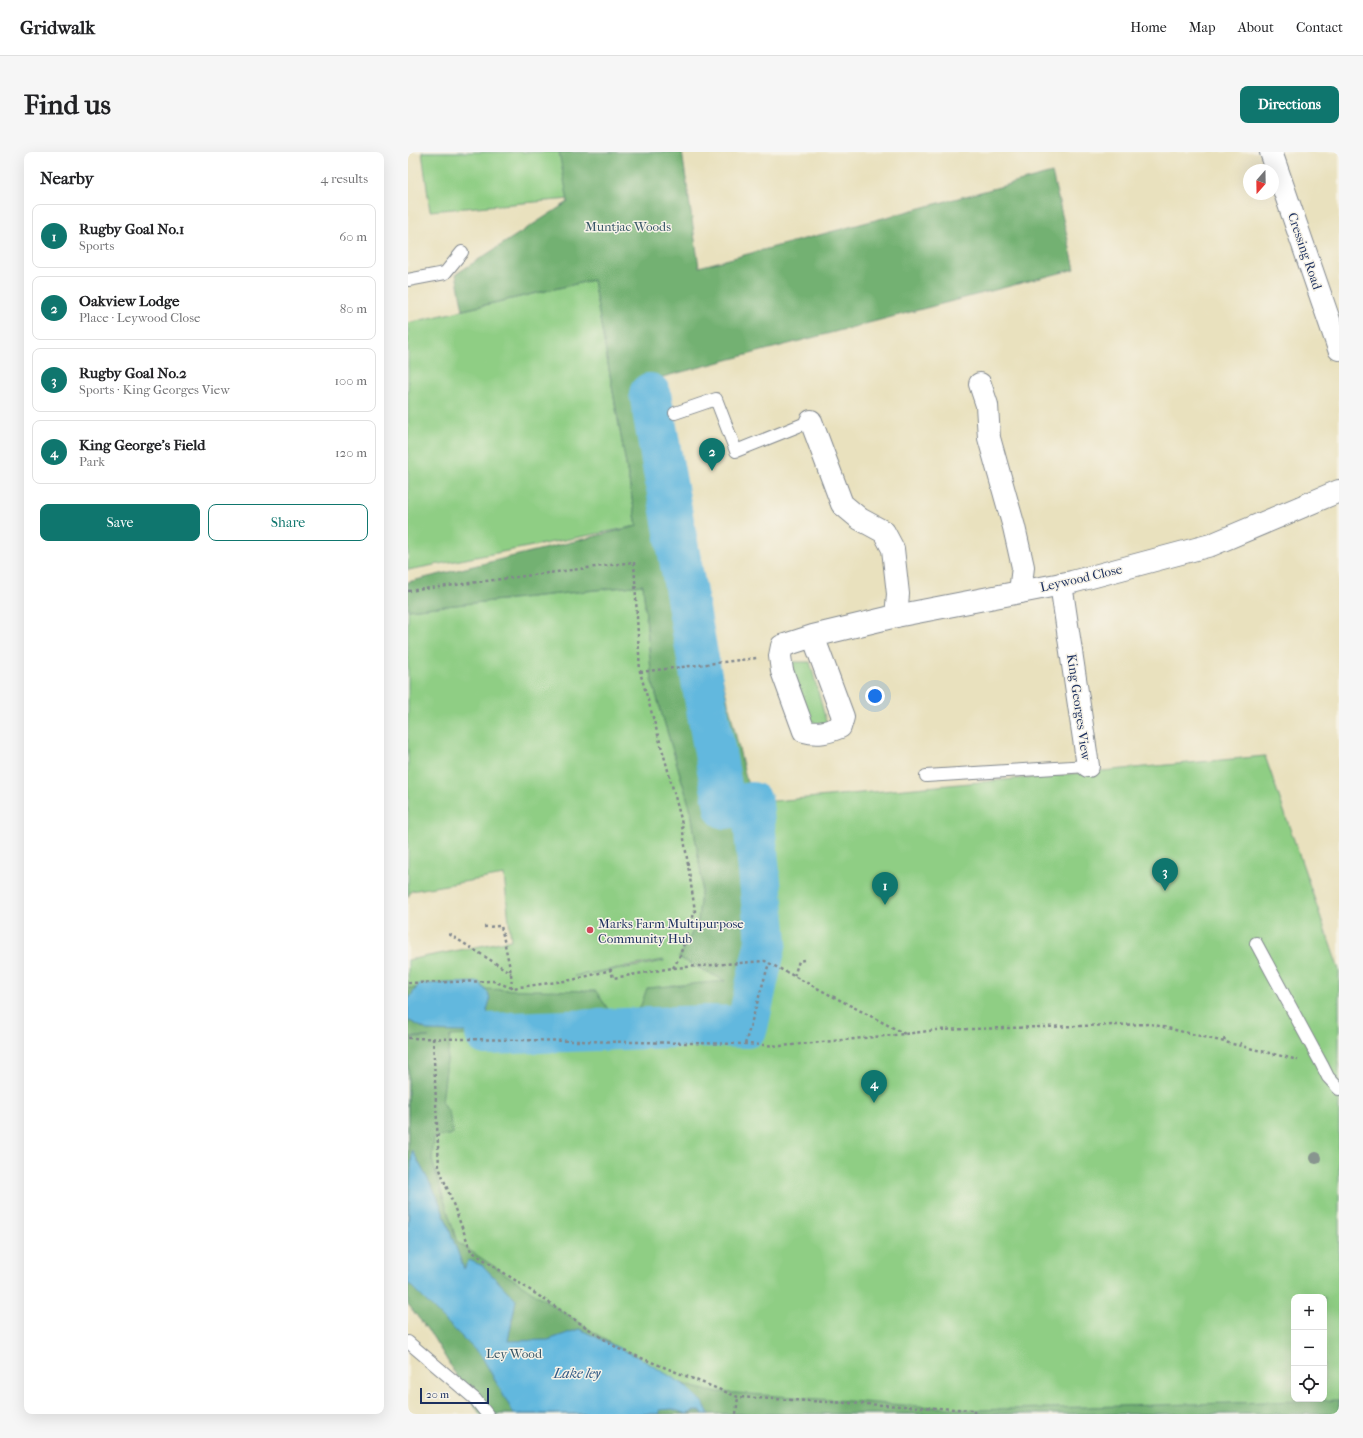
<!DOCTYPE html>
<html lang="en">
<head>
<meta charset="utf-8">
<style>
	:root { --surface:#fff; --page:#f6f6f6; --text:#202124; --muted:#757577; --line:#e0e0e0; --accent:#0f766e }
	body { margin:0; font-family:"IM FELL French Canon",serif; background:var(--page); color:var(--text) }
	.controls { position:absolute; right:12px; bottom:12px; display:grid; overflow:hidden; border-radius:8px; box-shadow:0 4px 16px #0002 }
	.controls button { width:36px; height:36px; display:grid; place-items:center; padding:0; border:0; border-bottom:1px solid var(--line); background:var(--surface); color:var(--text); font:20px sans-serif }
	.compass { position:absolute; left:835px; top:12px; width:36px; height:36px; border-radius:50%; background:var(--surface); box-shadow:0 4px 16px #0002; rotate:200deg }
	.scale { position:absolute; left:12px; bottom:10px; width:69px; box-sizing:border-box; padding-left:4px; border:2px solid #1b2f5e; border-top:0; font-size:11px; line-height:14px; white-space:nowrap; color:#1b2f5e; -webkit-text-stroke:3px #f7f3e8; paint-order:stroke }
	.you { position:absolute; left:467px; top:544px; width:14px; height:14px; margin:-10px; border:3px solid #fff; border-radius:50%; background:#1a73e8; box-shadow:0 0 0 6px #1a73e833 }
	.badge { display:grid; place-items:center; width:26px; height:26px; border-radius:50%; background:var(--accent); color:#fff; font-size:13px; font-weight:700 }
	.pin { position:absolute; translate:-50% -33px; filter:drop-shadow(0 1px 2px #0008) }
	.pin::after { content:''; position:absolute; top:21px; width:14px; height:12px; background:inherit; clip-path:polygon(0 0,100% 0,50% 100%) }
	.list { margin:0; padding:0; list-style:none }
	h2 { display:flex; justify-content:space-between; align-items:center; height:52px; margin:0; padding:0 16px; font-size:17px }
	h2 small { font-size:13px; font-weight:400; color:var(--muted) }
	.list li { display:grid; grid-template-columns:26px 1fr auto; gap:12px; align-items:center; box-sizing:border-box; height:64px; margin:0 8px 8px; padding:0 8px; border:1px solid var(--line); border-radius:8px }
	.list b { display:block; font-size:15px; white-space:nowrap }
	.list p { margin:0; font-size:13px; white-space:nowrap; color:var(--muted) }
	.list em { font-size:13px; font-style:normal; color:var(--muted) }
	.actions { display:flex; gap:8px; padding:12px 16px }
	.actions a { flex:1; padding:9px 0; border:1px solid var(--accent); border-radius:8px; text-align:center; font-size:14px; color:var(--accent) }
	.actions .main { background:var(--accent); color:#fff }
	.icon { flex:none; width:22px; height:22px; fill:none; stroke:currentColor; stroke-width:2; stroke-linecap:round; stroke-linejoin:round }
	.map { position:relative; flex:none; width:931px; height:1262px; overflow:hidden; border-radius:8px }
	header { display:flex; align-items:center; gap:24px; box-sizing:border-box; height:56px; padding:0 20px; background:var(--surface); border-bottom:1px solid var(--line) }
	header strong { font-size:19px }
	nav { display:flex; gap:22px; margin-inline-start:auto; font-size:14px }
	.intro { display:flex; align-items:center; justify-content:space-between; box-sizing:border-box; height:96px; padding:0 24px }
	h1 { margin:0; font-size:28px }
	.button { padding:10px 18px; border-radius:8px; background:var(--accent); color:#fff; font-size:14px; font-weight:700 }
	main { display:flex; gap:24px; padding:0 24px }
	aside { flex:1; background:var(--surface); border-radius:8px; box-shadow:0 4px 16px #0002 }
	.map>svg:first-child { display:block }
	.green { fill:#8fce84; stroke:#557e71; fill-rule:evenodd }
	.forest { fill:#73b172; stroke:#477068 }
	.water { fill:#62b8de; stroke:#3e749e }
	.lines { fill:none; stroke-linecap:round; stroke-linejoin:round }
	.river { stroke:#62b8de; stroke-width:42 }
	.service-casing { stroke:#82888e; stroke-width:14 }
	.minor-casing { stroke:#82888e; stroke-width:24 }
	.tertiary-casing { stroke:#82888e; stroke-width:24 }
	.path { stroke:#82888e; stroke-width:2.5; stroke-dasharray:3 3; stroke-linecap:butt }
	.service { stroke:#fff; stroke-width:12 }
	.minor { stroke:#fff; stroke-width:22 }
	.tertiary { stroke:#fff; stroke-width:22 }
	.tree { fill:#88958f }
	.poi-dot { fill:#d1495b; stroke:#f7f3e8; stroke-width:1.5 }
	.labels { text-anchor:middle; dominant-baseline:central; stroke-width:3; stroke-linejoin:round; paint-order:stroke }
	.park-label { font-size:13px; fill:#385768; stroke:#f7f3e8 }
	.street-label { font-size:13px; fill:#1b2f5e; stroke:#f7f3e8 }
	.poi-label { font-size:13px; fill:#1b2f5e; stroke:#f7f3e8; text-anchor:start }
	.water-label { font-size:14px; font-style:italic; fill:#305884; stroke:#f7f3e8 }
</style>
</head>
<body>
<header>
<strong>Gridwalk</strong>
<nav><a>Home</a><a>Map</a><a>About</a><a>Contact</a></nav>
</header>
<div class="intro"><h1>Find us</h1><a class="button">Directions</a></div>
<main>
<aside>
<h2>Nearby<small>4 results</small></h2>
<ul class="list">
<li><span class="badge">1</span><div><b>Rugby Goal No.1</b><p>Sports</p></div><em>60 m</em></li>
<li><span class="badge">2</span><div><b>Oakview Lodge</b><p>Place · Leywood Close</p></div><em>80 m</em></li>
<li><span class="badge">3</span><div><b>Rugby Goal No.2</b><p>Sports · King Georges View</p></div><em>100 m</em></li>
<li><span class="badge">4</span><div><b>King George's Field</b><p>Park</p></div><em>120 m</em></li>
</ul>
<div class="actions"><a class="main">Save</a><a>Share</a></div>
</aside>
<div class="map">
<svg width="931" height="1262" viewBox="0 0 931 1262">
	<rect width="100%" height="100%" fill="#f7f3e8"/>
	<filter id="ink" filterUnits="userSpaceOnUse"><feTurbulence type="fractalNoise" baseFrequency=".025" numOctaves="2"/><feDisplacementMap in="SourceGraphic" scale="8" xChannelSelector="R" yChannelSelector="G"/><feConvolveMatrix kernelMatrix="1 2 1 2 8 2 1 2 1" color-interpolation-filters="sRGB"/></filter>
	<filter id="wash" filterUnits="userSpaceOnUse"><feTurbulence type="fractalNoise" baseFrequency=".012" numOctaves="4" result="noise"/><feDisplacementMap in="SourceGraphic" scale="16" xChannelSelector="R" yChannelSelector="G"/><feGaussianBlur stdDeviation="0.9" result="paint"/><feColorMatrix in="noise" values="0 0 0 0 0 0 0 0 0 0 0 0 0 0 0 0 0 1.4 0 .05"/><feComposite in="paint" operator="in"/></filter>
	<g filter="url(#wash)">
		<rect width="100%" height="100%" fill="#e9e1be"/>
		<!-- green -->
		<g class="green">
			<path d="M 14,0 L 154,0 L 162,47 L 22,59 Z"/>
			<path d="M 185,128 L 229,374 L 0,418 L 0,171 Z"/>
			<path d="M 235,433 L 244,529 L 283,659 L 294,729 L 290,769 L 271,806 L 357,794 L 357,741 L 344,651 L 857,604 L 931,818 L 931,1262 L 72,1262 L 25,1185 L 0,1152 L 0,808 L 103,788 L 96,723 L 3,739 L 0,745 L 0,458 ZM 256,809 L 231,814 L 166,824 L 256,808 ZM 886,1145 L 916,1145 L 916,1247 L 886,1247 Z"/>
			<path d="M 380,510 L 402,510 L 419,573 L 404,574 Z"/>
		</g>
		<!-- forest -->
		<path class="forest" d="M 151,0 L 274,0 L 291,115 L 644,21 L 667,117 L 243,228 L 344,651 L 358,789 L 334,873 L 42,884 L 34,951 L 41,960 L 45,982 L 26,986 L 24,1008 L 49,1090 L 211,1197 L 275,1232 L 300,1239 L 566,1258 L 931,1248 L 931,1262 L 72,1262 L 25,1185 L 0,1152 L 0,899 L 3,886 L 21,885 L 0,885 L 0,836 L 188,839 L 202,860 L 227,861 L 233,853 L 239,836 L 317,829 L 271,806 L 290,769 L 294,729 L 283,659 L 244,529 L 235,433 L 0,458 L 0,430 L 229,374 L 185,128 L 55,158 L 48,122 L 160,50 Z"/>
		<!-- water -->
		<g class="water">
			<path d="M 71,830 L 80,841 L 82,848 L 79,858 L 83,876 L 77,879 L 78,882 L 65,880 L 53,880 L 21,879 L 0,868 L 0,848 L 11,832 Z"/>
			<path d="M 4,998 L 29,1044 L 56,1117 L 61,1108 L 75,1114 L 108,1148 L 100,1189 L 140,1188 L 171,1177 L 230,1205 L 275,1232 L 295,1250 L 301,1262 L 296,1262 L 292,1259 L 286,1259 L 279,1262 L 264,1257 L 251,1258 L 252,1262 L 106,1262 L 74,1205 L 0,1131 L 0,1073 Z"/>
		</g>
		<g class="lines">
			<!-- river -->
			<path class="river" d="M 78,882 L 299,874 L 339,875 L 358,789 L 344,651 L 317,656 L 242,242"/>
		</g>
	</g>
	<g filter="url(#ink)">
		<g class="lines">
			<defs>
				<g id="service">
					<path d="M 0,128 L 37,121 L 54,100"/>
					<path d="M 267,261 L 308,247 L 328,299 L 403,269"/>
					<path d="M 518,624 L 680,614"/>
					<path d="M 848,791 L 914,913 L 920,925 L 931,937"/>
					<path d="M 0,1190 L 67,1247 L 79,1262"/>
				</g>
				<g id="minor">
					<path d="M 572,232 L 579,253 L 581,286 L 606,375 L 615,415 L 612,440"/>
					<path d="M 403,269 L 434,352 L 452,367 L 476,380 L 485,397 L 490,442 L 488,464"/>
					<path d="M 653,432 L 680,614"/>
					<path d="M 405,484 L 435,565 L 432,575 C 420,580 410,583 396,579 L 374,519 L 372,504 L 374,494 L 405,484 L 488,464 L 664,430 L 803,393 L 931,339"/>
				</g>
				<path id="tertiary" d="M 863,0 L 931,197"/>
			</defs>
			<!-- service casing -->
			<use href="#service" class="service-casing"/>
			<!-- minor casing -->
			<use href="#minor" class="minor-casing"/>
			<!-- tertiary casing -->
			<use href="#tertiary" class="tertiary-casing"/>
			<!-- path -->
			<g class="path">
				<path d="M 0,439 L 226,410 L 232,520 L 258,611 L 273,667 L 287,759 L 271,806 L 265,816"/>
				<path d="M 232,520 L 349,506"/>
				<path d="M 76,775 L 93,774 L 103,821 L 104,836"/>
				<path d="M 41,782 L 103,821"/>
				<path d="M 386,824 L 391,809 L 396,808"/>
				<path d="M 0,831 L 85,829 L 104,836 L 164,828 L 203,818 L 205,826 L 265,816 L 357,809 L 497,882"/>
				<path d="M 0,886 L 337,892 L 373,894 L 497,882 L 528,878 L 743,872 L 890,908"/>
				<path d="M 25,886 L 31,1015 L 63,1099 L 211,1197 L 330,1245 L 566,1258 L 566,1262"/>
				<path d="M 816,889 L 817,885"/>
				<path d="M 337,892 L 361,811"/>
				<path d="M 832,893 L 834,889"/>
				<path d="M 328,1262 L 330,1245"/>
			</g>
			<!-- service -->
			<use href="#service" class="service"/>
			<!-- minor -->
			<use href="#minor" class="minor"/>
			<!-- tertiary -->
			<use href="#tertiary" class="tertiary"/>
		</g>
		<!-- trees -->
		<circle class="tree" cx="908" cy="1006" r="6"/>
	</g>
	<!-- markers -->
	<circle class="poi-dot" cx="182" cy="778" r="4"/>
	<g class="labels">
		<!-- park labels -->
		<g class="park-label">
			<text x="220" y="74">Muntjac Woods</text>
			<text x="106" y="1201">Ley Wood</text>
		</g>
		<!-- street labels -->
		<g class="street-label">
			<text transform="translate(897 99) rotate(71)">Cressing Road</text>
			<text transform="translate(673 426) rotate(-13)">Leywood Close</text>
			<text transform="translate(671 555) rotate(82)">King Georges View</text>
		</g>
		<!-- poi labels -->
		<g class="poi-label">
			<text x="190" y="771">Marks Farm Multipurpose<tspan x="190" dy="15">Community Hub</tspan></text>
		</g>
		<!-- water labels -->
		<g class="water-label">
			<text x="169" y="1221">Lake ley</text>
		</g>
	</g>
</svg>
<div class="controls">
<button>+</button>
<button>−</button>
<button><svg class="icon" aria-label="locate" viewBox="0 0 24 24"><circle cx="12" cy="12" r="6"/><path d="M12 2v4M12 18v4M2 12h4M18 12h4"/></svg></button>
</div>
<svg class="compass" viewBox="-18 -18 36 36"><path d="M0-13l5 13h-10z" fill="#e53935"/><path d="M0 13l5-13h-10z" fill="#757577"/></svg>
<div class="scale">20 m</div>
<div class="you"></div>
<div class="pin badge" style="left:477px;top:753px">1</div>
<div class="pin badge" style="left:304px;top:319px">2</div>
<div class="pin badge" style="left:757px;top:739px">3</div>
<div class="pin badge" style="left:466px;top:951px">4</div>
</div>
</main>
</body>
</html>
